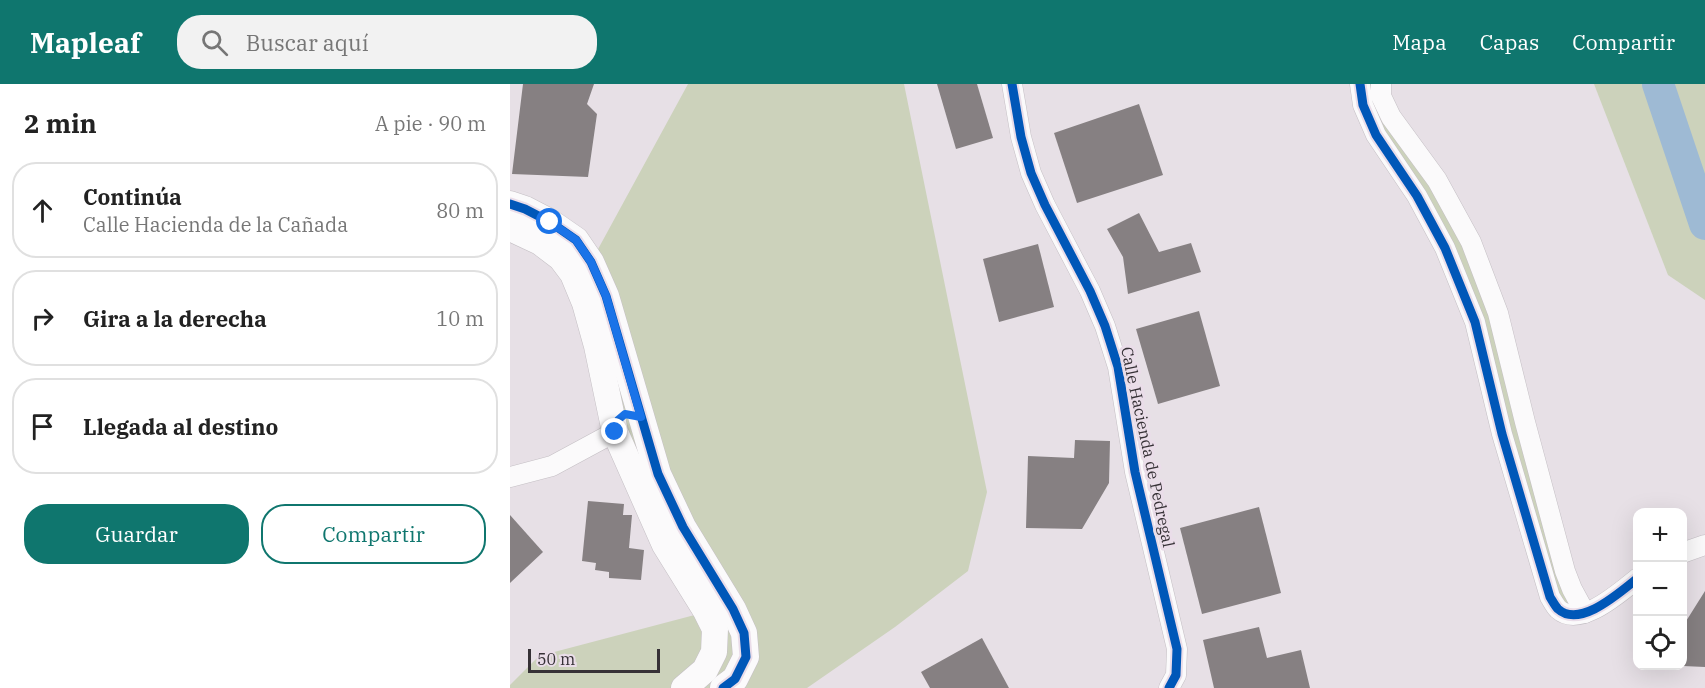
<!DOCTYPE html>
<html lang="es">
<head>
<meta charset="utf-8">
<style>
	:root { --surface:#fff; --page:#f2f2f2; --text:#222; --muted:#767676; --line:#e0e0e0; --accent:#0f766e }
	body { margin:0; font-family:"IBM Plex Serif",serif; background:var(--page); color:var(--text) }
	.controls { position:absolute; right:18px; bottom:18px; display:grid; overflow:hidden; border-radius:12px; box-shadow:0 6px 24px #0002 }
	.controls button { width:54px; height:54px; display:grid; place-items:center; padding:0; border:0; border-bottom:2px solid var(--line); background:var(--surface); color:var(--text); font:30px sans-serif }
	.scale { position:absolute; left:18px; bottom:15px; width:132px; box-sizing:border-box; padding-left:6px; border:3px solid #363136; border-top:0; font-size:16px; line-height:21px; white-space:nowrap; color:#363136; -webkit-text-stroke:4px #eadde9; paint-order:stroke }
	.stop { position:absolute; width:18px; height:18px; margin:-14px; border:4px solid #1a73e8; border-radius:50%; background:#fff }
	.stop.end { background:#1a73e8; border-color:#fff; box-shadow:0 2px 6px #0008 }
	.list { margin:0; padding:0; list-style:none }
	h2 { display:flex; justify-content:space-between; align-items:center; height:78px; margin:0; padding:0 24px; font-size:26px }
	h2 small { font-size:20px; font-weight:400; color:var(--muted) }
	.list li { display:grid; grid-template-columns:39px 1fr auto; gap:18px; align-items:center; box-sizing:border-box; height:96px; margin:0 12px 12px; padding:0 12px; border:2px solid var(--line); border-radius:24px }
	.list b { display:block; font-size:22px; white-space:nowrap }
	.list p { margin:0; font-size:20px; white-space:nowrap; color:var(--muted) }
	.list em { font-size:20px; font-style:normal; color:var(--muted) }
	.actions { display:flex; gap:12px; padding:18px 24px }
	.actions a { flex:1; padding:14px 0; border:2px solid var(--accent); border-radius:24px; text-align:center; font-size:21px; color:var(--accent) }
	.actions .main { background:var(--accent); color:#fff }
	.icon { flex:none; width:33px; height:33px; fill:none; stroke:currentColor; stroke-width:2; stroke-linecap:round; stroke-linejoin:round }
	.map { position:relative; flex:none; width:1195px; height:604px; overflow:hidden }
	header { display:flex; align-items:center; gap:36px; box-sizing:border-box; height:84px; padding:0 30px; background:var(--accent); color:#fff }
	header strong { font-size:28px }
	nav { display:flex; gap:33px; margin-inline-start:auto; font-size:21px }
	.search { width:420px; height:54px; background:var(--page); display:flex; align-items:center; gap:15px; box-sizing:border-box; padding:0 21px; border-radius:24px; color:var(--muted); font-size:22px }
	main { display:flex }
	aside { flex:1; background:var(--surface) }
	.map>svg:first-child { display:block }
	.green { fill:#ccd2bb }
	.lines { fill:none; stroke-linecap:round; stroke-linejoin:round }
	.river { stroke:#9ebad4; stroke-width:32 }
	.building { fill:#868082 }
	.minor-casing { stroke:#c4bfc4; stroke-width:21 }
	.tertiary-casing { stroke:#c4bfc4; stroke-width:27 }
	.minor { stroke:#fbfafb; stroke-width:20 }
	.tertiary { stroke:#fbfafb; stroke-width:26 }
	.cycleway-casing { stroke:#eadde9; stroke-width:13 }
	.cycleway { stroke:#0057b8; stroke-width:9 }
	.route { stroke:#1a73e8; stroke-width:8 }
	.labels { text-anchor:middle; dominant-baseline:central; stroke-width:6; stroke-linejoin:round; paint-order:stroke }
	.street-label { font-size:16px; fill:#363136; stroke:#eadde9 }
</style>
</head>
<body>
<header>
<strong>Mapleaf</strong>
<div class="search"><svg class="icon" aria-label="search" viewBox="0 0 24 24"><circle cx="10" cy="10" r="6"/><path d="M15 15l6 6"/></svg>Buscar aquí</div>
<nav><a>Mapa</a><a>Capas</a><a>Compartir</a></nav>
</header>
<main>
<aside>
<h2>2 min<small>A pie · 90 m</small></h2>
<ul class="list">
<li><svg class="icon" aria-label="ahead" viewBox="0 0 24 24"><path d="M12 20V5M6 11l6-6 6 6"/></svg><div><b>Continúa</b><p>Calle Hacienda de la Cañada</p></div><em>80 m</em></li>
<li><svg class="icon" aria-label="right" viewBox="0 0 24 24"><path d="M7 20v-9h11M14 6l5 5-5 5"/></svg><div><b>Gira a la derecha</b></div><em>10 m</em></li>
<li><svg class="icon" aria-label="arrive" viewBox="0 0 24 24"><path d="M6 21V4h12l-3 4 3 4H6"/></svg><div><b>Llegada al destino</b></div></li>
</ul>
<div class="actions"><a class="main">Guardar</a><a>Compartir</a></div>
</aside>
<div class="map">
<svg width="1195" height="604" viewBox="0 0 1195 604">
	<rect width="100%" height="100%" fill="#e7e0e6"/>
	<!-- green -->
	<g class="green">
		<path d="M 178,0 L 394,0 L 477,408 L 458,487 L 385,543 L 297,604 L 0,604 L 0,601 L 29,572 L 196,528 L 155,461 L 75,219 L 81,178 Z"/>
		<path d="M 850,0 L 871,0 L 961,158 L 1075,529 L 1048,525 L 965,238 Z"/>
		<path d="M 1084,0 L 1195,0 L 1195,216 L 1158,191 Z"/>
	</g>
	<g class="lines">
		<!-- river -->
		<path class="river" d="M 1148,0 L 1195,140"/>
	</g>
	<!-- building -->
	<g class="building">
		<path d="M 13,0 L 84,0 L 77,20 L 87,30 L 78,93 L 2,90 Z"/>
		<path d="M 427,0 L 467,0 L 483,54 L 446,65 Z"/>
		<path d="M 629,20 L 653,91 L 567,119 L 544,49 Z"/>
		<path d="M 629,129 L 649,168 L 681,159 L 691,188 L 618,210 L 613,173 L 597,145 Z"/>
		<path d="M 528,160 L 544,223 L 489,238 L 473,175 Z"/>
		<path d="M 689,227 L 710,302 L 648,320 L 626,245 Z"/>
		<path d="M 565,356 L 600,357 L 599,399 L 572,445 L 516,444 L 518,372 L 564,374 Z"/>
		<path d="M 78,417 L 114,420 L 113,431 L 122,431 L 119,464 L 134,466 L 131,496 L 99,494 L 99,488 L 85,486 L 86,479 L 72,477 Z"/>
		<path d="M 749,423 L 771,509 L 692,530 L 670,444 Z"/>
		<path d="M 0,431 L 33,468 L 0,499 Z"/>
		<path d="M 1195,507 L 1195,583 L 1173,582 L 1173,542 Z"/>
		<path d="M 749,543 L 757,574 L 791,566 L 800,604 L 704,604 L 693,556 Z"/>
		<path d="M 472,554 L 499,604 L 420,604 L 411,588 Z"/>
	</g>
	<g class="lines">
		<defs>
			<g id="minor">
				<path d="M 502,0 L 511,53 L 521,89 L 535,121 L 580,207 L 595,242 L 608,283 L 625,388 L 667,565 L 666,591 L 659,604"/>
				<path d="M 850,0 L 853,21 L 866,51 L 907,112 L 935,164 L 965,238 L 992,350 L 1040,513 C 1042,516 1045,522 1048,525 C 1070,545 1110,508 1128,494"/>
				<path d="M 871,0 L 871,12 L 881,33 L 927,96 L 961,158 L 988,229 L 1015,338 L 1055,487 L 1062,505 L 1075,529"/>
				<path d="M 0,393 L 42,382 L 105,348"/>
				<path d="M 1172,469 L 1195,461"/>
			</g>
			<g id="tertiary">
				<path d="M 0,120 L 15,125 L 40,138 L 66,156 L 81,178 L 96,212 L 148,390 L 173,443 L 223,525 L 234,549 L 236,573 L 225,595 L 213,604"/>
				<path d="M 0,144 L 30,158 L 51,174 L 63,190 L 75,219 L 87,262 L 105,348 L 155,461 L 196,527 L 205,545 L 204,568 L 195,586 L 174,604"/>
			</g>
		</defs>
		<!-- minor casing -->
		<use href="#minor" class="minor-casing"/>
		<!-- tertiary casing -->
		<use href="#tertiary" class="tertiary-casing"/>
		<!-- minor -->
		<use href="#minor" class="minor"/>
		<!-- tertiary -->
		<use href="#tertiary" class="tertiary"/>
		<defs>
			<g id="cycleway">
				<path d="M 502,0 L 511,53 L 521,89 L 535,121 L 580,207 L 595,242 L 608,283 L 625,388 L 667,565 L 666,591 L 659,604"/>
				<path d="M 850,0 L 853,21 L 866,51 L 907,112 L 935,164 L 965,238 L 992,350 L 1040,513 C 1042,516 1045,522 1048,525 C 1070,545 1110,508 1128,494"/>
				<path d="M 0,120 L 15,125 L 40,138 L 66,156 L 81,178 L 96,212 L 148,390 L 173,443 L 223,525 L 234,549 L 236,573 L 225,595 L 213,604"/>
			</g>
		</defs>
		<!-- cycleway casing -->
		<use href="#cycleway" class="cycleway-casing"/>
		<!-- cycleway -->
		<use href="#cycleway" class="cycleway"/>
	</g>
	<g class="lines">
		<!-- route -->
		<path class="route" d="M 40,138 L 66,156 L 81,178 L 96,212 L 131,333 L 115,330 L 108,336 L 105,348"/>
	</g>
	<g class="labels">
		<!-- street labels -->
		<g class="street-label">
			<text transform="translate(638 363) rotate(78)">Calle Hacienda de Pedregal</text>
		</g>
	</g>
</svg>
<div class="controls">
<button>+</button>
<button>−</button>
<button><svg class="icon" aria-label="locate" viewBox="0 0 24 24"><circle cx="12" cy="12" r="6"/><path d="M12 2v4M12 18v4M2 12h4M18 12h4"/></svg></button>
</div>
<div class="scale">50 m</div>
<div class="stop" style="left:40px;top:138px"></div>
<div class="stop end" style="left:105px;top:348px"></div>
</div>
</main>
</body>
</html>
